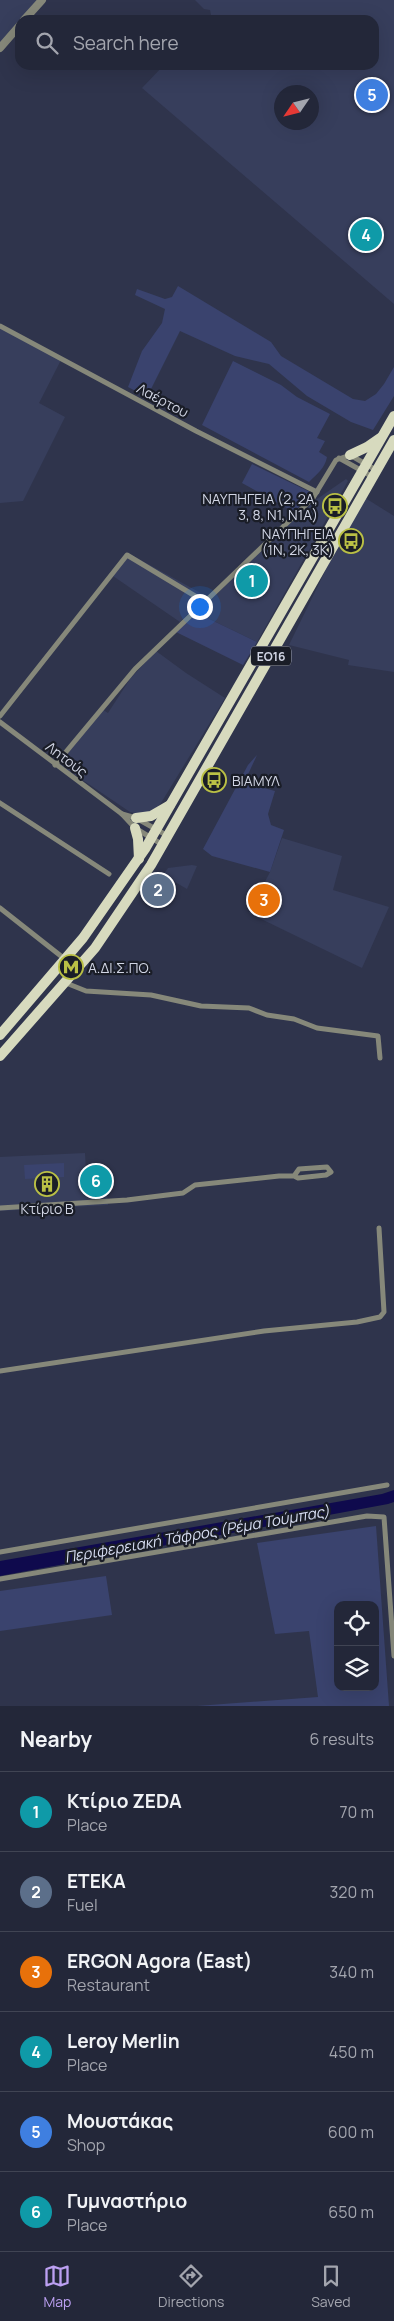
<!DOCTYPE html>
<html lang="en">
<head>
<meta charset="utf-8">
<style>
	:root { --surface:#232739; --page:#2b2f41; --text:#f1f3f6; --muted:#a3a5ae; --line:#404453; --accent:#bca0f2 }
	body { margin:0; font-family:Manrope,sans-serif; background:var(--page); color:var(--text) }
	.controls { position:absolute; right:15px; bottom:15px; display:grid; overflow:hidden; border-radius:10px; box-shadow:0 5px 20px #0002 }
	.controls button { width:45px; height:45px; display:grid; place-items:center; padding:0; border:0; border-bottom:1px solid var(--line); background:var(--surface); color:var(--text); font:25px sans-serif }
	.compass { position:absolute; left:274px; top:85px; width:45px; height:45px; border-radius:50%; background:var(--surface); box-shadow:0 5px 20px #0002; rotate:235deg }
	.you { position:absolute; left:199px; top:606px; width:18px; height:18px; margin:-12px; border:4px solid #fff; border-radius:50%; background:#1a73e8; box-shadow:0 0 0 8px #1a73e833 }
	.badge { display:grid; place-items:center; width:32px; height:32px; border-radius:50%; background:var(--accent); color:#fff; font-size:16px; font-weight:700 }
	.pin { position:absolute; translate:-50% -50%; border:2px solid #fff; box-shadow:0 1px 5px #0006 }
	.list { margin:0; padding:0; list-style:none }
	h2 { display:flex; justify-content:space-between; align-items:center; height:65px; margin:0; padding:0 20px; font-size:21px }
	h2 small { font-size:16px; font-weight:400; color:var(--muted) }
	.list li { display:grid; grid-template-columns:32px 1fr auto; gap:15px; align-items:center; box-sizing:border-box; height:80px; padding:0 20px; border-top:1px solid var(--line) }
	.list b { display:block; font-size:19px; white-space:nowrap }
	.list p { margin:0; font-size:16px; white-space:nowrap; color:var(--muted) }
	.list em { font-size:16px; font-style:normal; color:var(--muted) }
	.icon { flex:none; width:28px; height:28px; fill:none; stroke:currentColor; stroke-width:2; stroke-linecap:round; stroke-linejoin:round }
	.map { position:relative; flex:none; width:394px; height:1706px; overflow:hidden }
	.search { position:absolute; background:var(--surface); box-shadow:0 5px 20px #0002; left:15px; right:15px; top:15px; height:55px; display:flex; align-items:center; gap:12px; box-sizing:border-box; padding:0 18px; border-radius:15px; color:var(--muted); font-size:19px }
	.sheet { height:545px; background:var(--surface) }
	nav { display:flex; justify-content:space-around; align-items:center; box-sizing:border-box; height:70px; border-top:1px solid var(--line); background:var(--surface); font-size:14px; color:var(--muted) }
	nav a { display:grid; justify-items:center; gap:2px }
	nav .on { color:var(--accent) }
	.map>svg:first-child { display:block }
	.built { fill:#373e5c; fill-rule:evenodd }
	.grass { fill:#3a436e; fill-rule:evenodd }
	.water { fill:#0f0a4d }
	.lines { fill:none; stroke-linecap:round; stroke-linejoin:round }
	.minor { stroke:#86887a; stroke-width:5 }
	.tertiary { stroke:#86887a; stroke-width:8 }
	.primary { stroke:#d7dabe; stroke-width:10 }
	.labels { text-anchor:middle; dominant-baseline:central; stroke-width:4.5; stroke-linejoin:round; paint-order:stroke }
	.shield { fill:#1a1d27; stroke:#9a9eab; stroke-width:1 }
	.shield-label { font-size:12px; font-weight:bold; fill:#d1d5e4 }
	.street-label { font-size:14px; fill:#d1d5e4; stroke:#1a1d27 }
	.poi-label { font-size:14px; fill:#d1d5e4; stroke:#1a1d27; text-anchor:end }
	.water-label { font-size:15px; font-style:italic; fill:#d9dff4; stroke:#1a1d27 }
</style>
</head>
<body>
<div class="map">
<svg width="394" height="1706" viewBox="0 0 394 1706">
	<rect width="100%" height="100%" fill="#2f344c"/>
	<!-- built -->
	<g class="built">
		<path d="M 0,0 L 38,0 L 0,44 Z"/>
		<path d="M 195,0 L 394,0 L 394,304 L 142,88 L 164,65 L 374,65 L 374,20 L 207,20 L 211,15 L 210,10 L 204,9 ZM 282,92 L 312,92 L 312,122 L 282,122 Z"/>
		<path d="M 0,328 L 61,360 L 39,403 L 65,417 L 23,501 L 0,503 Z"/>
		<path d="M 346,479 L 348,481 L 257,642 L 197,613 L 289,524 L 317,499 Z"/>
		<path d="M 362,496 L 394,516 L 394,672 L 348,665 L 349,660 L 289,645 Z"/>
		<path d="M 128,553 L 206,596 L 180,622 L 113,576 Z"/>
		<path d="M 156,651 L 186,673 L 225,698 L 161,803 L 155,810 L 140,814 L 130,812 L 59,764 L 103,710 L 108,713 L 130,679 Z"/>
		<path d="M 282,838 L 342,856 L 333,890 L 389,907 L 362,968 L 249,913 L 270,872 Z"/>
		<path d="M 192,865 L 197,866 L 187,889 L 163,875 L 168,868 Z"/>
		<path d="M 85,1153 L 86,1171 L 106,1171 L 108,1205 L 0,1211 L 0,1157 Z"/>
	</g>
	<!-- grass -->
	<g class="grass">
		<path d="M 178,286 L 271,342 L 281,356 L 353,399 L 365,401 L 376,394 L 384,384 L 394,367 L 394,396 L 373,430 L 351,422 L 307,396 L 269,364 L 235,356 L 180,331 L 147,397 L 128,387 L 142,351 L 162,323 L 165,309 L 135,295 L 137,289 L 165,299 L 172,297 Z"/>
		<path d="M 233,361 L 281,385 L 297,397 L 330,414 L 317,438 L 325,441 L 319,452 L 327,457 C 325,468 317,474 309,482 L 202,425 Z"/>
		<path d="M 252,464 L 312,493 L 294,512 L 242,483 Z"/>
		<path d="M 197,613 L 257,642 L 243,665 L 176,632 Z"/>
		<path d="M 257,755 L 244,783 L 275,791 L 268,814 L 271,825 L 284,830 L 270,872 L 212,856 L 203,849 L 248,765 Z"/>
		<path d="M 64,1163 L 64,1177 L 25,1179 L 24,1165 Z"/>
		<path d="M 376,1526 L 389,1706 L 197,1706 L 318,1697 L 309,1631 L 275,1634 L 257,1543 ZM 338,1605 L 375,1605 L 375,1687 L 338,1687 Z"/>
		<path d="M 106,1576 L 112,1615 L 0,1631 L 0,1591 Z"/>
	</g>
	<!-- water -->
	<path class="water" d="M 394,1490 L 394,1502 L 388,1504 L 0,1576 L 0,1561 L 382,1494 Z"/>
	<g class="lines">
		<!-- minor -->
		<g class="minor">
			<path d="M 0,326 L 196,431 L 317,492"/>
			<path d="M 339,458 L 373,477"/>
			<path d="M 0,716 L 127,555 L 205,602"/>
			<path d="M 0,722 L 122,814 L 135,828 L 163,845"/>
			<path d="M 55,765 L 135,669 L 313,498 L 336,460 L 350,455 L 376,470"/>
			<path d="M 0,803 L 109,874"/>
			<path d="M 122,814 L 136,818 L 168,836"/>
			<path d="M 0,908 L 66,960"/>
			<path d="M 66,983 L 86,991 L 151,995 L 201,1006 L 249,1008 L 267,1015 L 294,1019 L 317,1028 L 378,1036 L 380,1058"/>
			<path d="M 0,1208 L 127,1200 L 183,1193 L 195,1185 L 279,1176 L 294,1176 L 298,1178 L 326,1175 L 331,1172 L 327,1167 L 299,1169 L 294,1176"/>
			<path d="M 0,1371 L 264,1331 L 357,1322 L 380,1317 L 384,1312 L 379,1228"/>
			<path d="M 0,1552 L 387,1485"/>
			<path d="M 0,1579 L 367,1516 L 384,1517 L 394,1656"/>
		</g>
		<!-- tertiary -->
		<g class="tertiary">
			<path d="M 24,20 L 42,0"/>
			<path d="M 0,48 L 20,25"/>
		</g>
		<!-- primary -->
		<g class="primary">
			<path d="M 350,455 L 367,447 L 380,438"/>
			<path d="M 136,818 L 151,816 L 170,805"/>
			<path d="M 135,828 L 138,839 L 139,859"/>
			<path d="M 0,1035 L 83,938 L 145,849 L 394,416"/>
			<path d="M 0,1056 L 95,948 L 151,865 L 394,440"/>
		</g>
	</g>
	<!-- icons -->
	<defs>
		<symbol id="bus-ring" viewBox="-11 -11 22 22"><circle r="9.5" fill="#1a1d27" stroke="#bac045" stroke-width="1.5"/><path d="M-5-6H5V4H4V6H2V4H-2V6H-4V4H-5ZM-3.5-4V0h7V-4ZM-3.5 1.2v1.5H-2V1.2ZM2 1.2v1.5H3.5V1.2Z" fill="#bac045"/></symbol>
		<symbol id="metro-ring" viewBox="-11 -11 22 22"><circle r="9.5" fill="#1a1d27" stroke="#bac045" stroke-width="1.5"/><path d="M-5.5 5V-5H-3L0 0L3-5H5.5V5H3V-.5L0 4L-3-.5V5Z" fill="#bac045"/></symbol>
		<symbol id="building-ring" viewBox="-11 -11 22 22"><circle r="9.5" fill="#1a1d27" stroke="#bac045" stroke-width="1.5"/><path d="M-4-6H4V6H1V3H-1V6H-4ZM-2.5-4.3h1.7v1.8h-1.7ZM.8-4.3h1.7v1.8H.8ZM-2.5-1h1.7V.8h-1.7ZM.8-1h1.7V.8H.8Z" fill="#bac045"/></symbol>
	</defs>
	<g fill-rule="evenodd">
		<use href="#bus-ring" x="321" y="492" width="28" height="28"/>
		<use href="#bus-ring" x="337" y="527" width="28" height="28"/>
		<use href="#bus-ring" x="200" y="766" width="28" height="28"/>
		<use href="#metro-ring" x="57" y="953" width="28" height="28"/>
		<use href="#building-ring" x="33" y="1170" width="28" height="28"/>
	</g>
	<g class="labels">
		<!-- shield labels -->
		<rect class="shield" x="251" y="646.5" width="40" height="19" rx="4"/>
		<g class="shield-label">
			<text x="271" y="656">ΕΟ16</text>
		</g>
		<!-- street labels -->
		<g class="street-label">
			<text transform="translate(163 400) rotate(28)">Λαέρτου</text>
			<text transform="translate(67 759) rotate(37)">Λητούς</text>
		</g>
		<!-- poi labels -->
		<g class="poi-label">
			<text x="318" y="498">ΝΑΥΠΗΓΕΙΑ (2, 2Α,<tspan x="318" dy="16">3, 8, Ν1, Ν1Α)</tspan></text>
			<text x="334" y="533">ΝΑΥΠΗΓΕΙΑ<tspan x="334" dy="16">(1Ν, 2Κ, 3Κ)</tspan></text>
			<text x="232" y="780" text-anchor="start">ΒΙΑΜΥΛ</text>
			<text x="88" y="967" text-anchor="start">Α.ΔΙ.Σ.ΠΟ.</text>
			<text x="47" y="1208" text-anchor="middle">Κτίριο Β</text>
		</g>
		<!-- water labels -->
		<g class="water-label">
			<text transform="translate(197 1534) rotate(-10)">Περιφερειακή Τάφρος (Ρέμα Τούμπας)</text>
		</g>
	</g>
</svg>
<div class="controls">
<button><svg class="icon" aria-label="locate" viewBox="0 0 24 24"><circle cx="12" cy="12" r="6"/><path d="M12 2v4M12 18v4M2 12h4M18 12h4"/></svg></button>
<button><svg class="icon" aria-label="layers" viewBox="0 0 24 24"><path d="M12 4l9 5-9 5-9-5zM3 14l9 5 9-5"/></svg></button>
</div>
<svg class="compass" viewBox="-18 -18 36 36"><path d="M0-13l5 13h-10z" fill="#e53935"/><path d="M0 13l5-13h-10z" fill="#a3a5ae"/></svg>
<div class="you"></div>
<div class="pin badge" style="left:252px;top:581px;background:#0f9aa8">1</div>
<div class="pin badge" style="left:158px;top:890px;background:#5c6f8a">2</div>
<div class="pin badge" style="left:264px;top:900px;background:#e8710a">3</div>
<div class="pin badge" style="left:366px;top:235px;background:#0f9aa8">4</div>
<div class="pin badge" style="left:372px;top:95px;background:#3f7fe0">5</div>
<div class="pin badge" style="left:96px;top:1181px;background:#0f9aa8">6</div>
<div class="search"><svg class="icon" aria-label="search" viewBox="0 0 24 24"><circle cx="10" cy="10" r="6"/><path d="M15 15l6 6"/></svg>Search here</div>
</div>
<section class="sheet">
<h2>Nearby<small>6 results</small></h2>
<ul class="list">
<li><span class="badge" style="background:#0f9aa8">1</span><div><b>Κτίριο ZEDA</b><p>Place</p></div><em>70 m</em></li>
<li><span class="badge" style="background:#5c6f8a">2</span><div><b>ΕΤΕΚΑ</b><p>Fuel</p></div><em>320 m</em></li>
<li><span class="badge" style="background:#e8710a">3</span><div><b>ERGON Agora (East)</b><p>Restaurant</p></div><em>340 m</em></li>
<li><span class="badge" style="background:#0f9aa8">4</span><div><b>Leroy Merlin</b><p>Place</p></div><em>450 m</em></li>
<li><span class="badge" style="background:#3f7fe0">5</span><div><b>Μουστάκας</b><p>Shop</p></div><em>600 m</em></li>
<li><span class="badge" style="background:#0f9aa8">6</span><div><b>Γυμναστήριο</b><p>Place</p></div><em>650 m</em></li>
</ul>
</section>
<nav>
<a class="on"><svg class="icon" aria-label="map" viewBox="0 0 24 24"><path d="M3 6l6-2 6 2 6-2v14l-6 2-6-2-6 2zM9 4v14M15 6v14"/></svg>Map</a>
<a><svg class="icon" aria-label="directions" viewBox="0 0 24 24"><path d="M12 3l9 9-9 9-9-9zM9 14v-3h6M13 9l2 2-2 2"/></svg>Directions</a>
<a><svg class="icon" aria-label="saved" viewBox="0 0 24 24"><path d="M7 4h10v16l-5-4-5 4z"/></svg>Saved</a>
</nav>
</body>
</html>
